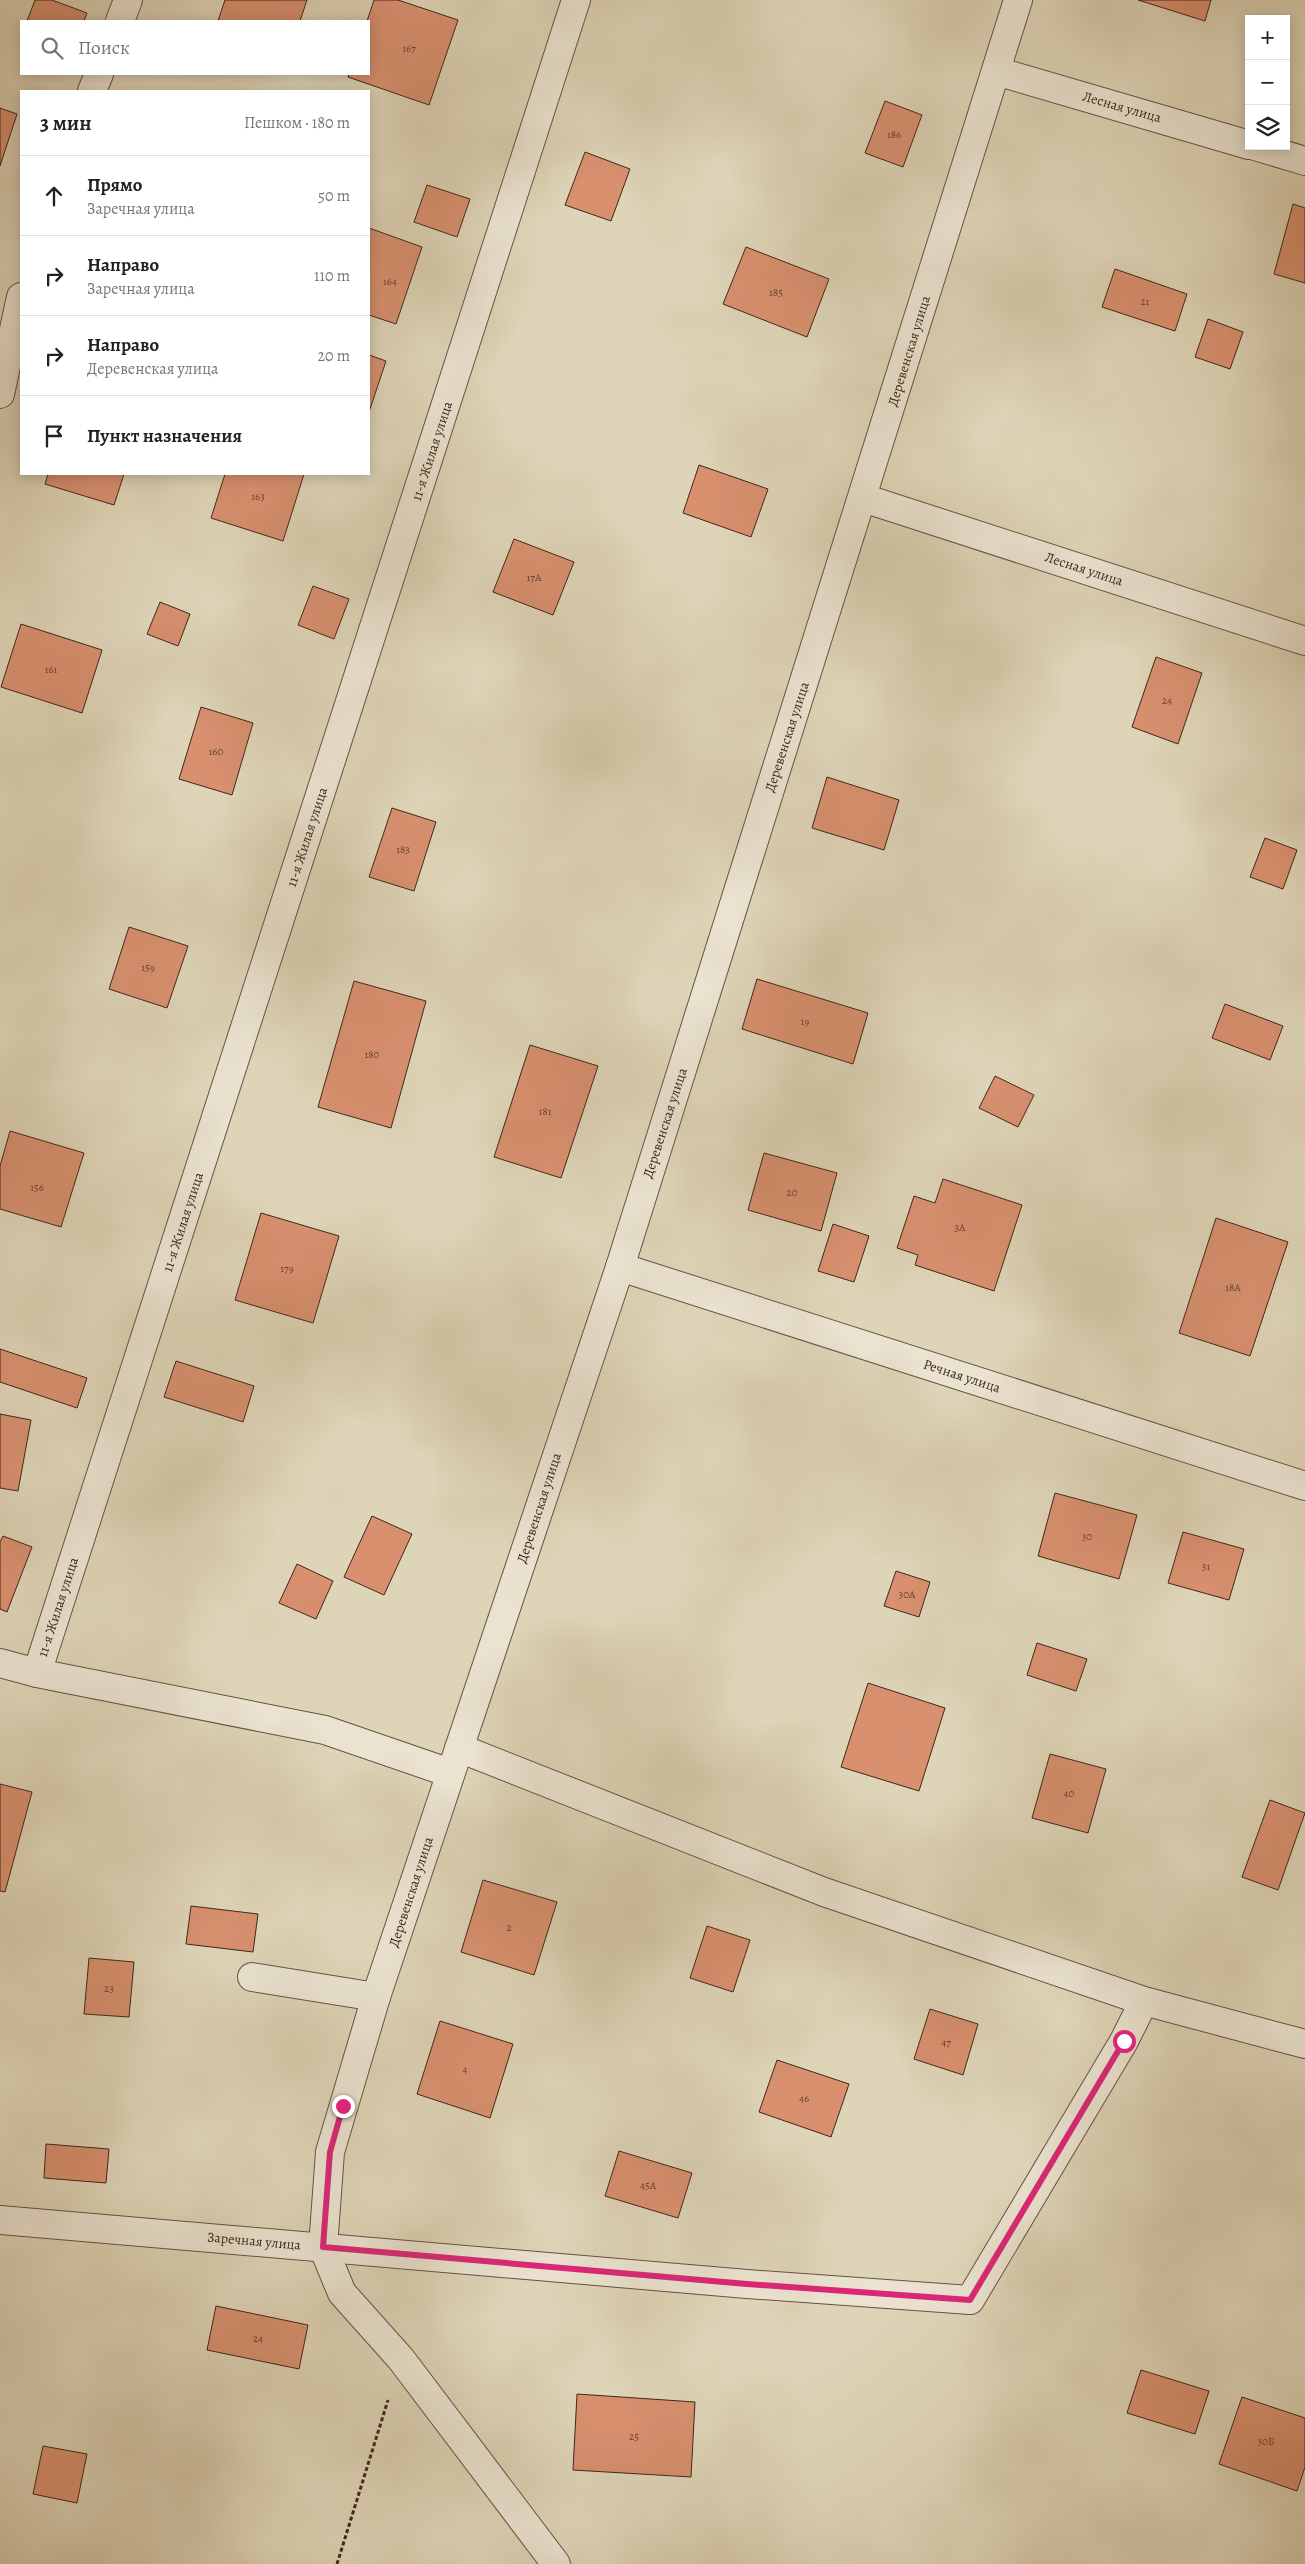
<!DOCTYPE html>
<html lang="ru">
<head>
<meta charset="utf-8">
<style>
	:root { --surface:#fff; --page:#f6f6f6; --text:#222; --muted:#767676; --line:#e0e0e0 }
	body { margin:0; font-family:Alegreya,serif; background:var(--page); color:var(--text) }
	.controls { position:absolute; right:15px; top:15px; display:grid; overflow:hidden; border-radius:0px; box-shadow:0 2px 12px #0003 }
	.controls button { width:45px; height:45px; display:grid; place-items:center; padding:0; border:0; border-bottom:1px solid var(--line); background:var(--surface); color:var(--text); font:25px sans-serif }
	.stop { position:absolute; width:15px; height:15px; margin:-11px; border:4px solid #db2777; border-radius:50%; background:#fff }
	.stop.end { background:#db2777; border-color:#fff; box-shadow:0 1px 5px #0008 }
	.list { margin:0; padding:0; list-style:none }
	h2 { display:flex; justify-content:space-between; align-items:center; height:65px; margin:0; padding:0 20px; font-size:21px }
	h2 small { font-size:16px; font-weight:400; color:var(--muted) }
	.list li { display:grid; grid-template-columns:32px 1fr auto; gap:15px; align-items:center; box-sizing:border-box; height:80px; padding:0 20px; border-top:1px solid var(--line) }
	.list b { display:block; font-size:19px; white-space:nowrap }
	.list p { margin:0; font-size:16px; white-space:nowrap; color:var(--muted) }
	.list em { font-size:16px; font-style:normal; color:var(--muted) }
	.icon { flex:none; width:28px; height:28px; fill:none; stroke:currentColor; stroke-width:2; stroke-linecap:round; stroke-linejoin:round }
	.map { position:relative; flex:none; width:1305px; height:2564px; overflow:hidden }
	.search { position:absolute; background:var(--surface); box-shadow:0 2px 12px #0003; left:20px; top:20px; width:350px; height:55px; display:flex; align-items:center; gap:12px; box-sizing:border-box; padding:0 18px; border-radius:0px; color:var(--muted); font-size:19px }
	.panel { position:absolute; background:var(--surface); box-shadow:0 2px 12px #0003; left:20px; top:90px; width:350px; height:385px; border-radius:0px }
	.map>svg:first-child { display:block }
	.building { fill:#d8906f; stroke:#3f271b }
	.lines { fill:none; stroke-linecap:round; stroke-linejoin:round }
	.minor-casing { stroke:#675242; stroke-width:30 }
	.path { stroke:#3f271b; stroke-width:3; stroke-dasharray:4 2.5; stroke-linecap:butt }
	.minor { stroke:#eae3d0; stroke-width:28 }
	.route { stroke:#db2777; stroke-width:6 }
	.labels { text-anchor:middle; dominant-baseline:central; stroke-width:4.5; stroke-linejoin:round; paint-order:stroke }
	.number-label { font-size:11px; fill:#654130 }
	.street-label { font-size:14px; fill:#3f271b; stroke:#eae3d0 }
</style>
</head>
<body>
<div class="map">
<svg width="1305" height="2564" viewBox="0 0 1305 2564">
	<rect width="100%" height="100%" fill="#ded4b7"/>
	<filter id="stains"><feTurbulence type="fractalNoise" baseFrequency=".004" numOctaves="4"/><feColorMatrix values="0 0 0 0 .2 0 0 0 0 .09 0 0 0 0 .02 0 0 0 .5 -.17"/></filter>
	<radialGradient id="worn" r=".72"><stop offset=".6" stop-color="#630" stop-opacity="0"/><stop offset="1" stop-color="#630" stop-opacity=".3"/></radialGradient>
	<!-- building -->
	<g class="building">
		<path d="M 35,0 L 52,0 L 87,13 L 84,21 L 27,21 Z"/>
		<path d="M 225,0 L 307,0 L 300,21 L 218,21 Z"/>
		<path d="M 374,0 L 398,0 L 458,20 L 429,105 L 348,77 L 349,74 L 369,74 L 367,21 Z"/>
		<path d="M 1138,0 L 1211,0 L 1205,21 Z"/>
		<path d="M 885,101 L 922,115 L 903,167 L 865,153 Z"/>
		<path d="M 0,108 L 17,114 L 0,166 Z"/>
		<path d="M 585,152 L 630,169 L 611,221 L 565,205 Z"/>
		<path d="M 427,185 L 470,199 L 457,237 L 414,222 Z"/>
		<path d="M 1293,204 L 1305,208 L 1305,283 L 1274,274 Z"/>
		<path d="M 369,228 L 422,247 L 396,324 L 369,315 Z"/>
		<path d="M 746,247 L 829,279 L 807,337 L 723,304 Z"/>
		<path d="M 1115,269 L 1187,294 L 1175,331 L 1102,307 Z"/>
		<path d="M 1208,319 L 1243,332 L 1230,369 L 1195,357 Z"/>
		<path d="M 369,355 L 386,361 L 369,412 Z"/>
		<path d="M 699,465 L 768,489 L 751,537 L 683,513 Z"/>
		<path d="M 48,474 L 124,474 L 114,505 L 45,484 Z"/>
		<path d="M 225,474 L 304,474 L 283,541 L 211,518 Z"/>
		<path d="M 514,539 L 574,562 L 553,615 L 493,592 Z"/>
		<path d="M 313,586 L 349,599 L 334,639 L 298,625 Z"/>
		<path d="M 160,602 L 190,614 L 178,646 L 147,634 Z"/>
		<path d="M 21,624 L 102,650 L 82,713 L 1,687 Z"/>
		<path d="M 1156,657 L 1202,673 L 1178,744 L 1132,727 Z"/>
		<path d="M 201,707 L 253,723 L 232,795 L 179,779 Z"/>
		<path d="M 827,777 L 899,800 L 884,850 L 812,828 Z"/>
		<path d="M 392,808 L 436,822 L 414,891 L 369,877 Z"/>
		<path d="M 1265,838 L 1297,850 L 1283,889 L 1250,877 Z"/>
		<path d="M 129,927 L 188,946 L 167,1008 L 109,989 Z"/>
		<path d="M 757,979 L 868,1013 L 853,1064 L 742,1029 Z"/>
		<path d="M 354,981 L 426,1001 L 391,1128 L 318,1107 Z"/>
		<path d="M 1225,1004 L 1283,1026 L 1270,1060 L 1212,1038 Z"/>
		<path d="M 530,1045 L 598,1066 L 561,1178 L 494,1157 Z"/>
		<path d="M 995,1076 L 1034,1095 L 1018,1127 L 979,1108 Z"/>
		<path d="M 10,1131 L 84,1153 L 61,1227 L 0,1209 L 0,1166 Z"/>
		<path d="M 764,1153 L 837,1173 L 821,1231 L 748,1210 Z"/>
		<path d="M 943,1179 L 1022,1205 L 994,1291 L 915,1265 L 918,1255 L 897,1248 L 914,1196 L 935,1203 Z"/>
		<path d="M 261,1213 L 339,1236 L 313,1323 L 235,1300 Z"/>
		<path d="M 1216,1218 L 1288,1242 L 1250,1356 L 1179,1333 Z"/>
		<path d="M 833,1224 L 869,1236 L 854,1282 L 818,1271 Z"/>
		<path d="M 0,1349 L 87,1378 L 77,1408 L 0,1382 Z"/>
		<path d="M 176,1361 L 254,1386 L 243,1422 L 164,1397 Z"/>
		<path d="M 0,1414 L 31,1420 L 18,1491 L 0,1488 Z"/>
		<path d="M 1055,1493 L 1137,1515 L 1119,1579 L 1038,1556 Z"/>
		<path d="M 372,1516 L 412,1534 L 384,1595 L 344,1577 Z"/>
		<path d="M 1183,1532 L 1244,1549 L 1229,1600 L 1168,1583 Z"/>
		<path d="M 3,1536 L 32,1547 L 7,1612 L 0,1609 L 0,1542 Z"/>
		<path d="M 297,1564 L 333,1581 L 316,1619 L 279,1603 Z"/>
		<path d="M 896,1571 L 930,1582 L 919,1617 L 884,1606 Z"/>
		<path d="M 1037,1643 L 1087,1659 L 1076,1691 L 1027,1675 Z"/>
		<path d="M 868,1683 L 945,1708 L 919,1791 L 841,1767 Z"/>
		<path d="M 1050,1754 L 1106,1769 L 1088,1833 L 1032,1818 Z"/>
		<path d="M 0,1784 L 32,1792 L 5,1892 L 0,1891 Z"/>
		<path d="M 1270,1800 L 1305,1813 L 1278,1890 L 1242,1877 Z"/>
		<path d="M 483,1880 L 557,1902 L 534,1975 L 461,1952 Z"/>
		<path d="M 191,1906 L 258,1914 L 253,1952 L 186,1944 Z"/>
		<path d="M 707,1926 L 750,1940 L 733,1992 L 690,1978 Z"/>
		<path d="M 89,1958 L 134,1962 L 129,2017 L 84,2014 Z"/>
		<path d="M 930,2009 L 978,2024 L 963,2075 L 914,2059 Z"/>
		<path d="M 440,2021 L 513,2044 L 490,2118 L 417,2094 Z"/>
		<path d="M 777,2060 L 849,2084 L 831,2137 L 759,2112 Z"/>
		<path d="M 46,2144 L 109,2149 L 106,2183 L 44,2178 Z"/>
		<path d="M 619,2151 L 692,2173 L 678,2218 L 605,2196 Z"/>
		<path d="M 216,2306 L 308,2325 L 299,2369 L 207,2350 Z"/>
		<path d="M 1141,2370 L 1209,2391 L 1195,2434 L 1127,2413 Z"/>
		<path d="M 577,2394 L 695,2402 L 691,2477 L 573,2470 Z"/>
		<path d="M 1242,2397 L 1305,2418 L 1305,2467 L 1297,2491 L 1219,2464 Z"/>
		<path d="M 43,2446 L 87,2454 L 77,2503 L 33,2494 Z"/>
	</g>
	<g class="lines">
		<defs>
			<g id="minor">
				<path d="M 120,21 L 128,0"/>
				<path d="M 996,71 L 1249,145"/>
				<path d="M 92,91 L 99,74"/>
				<path d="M 1255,146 L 1305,161"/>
				<path d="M 0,394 L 21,297"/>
				<path d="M 863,498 L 1305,641"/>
				<path d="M 620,1267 L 1305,1486"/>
				<path d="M 0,1663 L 37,1673 L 325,1730 L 450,1773"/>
				<path d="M 37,1673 L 576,0"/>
				<path d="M 459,1748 L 824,1892 L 1144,2001 L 1305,2044"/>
				<path d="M 252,1977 L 376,1997"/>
				<path d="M 0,2220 L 747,2284 L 970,2300 L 1124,2041 L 1144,2001"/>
				<path d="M 556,2564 L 401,2359 L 342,2293 L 323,2247 L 330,2152 L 376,1997 L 620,1267 L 1018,0"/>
			</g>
		</defs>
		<!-- minor casing -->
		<use href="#minor" class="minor-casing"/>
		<!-- path -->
		<path class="path" d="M 337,2564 L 388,2400"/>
		<!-- minor -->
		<use href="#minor" class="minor"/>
	</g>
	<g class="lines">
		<!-- route -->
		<path class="route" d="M 343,2106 L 330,2152 L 323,2247 L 747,2284 L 970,2300 L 1124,2041"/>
	</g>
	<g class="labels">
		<!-- number labels -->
		<g class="number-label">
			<text x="409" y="48">167</text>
			<text x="894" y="134">186</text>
			<text x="390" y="281">164</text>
			<text x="776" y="292">185</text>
			<text x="1145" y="301">21</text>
			<text x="258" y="496">163</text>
			<text x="534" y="577">17А</text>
			<text x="51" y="669">161</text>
			<text x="1167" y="700">24</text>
			<text x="216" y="751">160</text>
			<text x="403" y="849">183</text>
			<text x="148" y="967">159</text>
			<text x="805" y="1021">19</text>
			<text x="372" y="1054">180</text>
			<text x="545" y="1111">181</text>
			<text x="37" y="1187">156</text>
			<text x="792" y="1192">20</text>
			<text x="960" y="1227">3А</text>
			<text x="287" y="1268">179</text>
			<text x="1233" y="1287">18А</text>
			<text x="1087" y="1536">30</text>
			<text x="1206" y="1566">31</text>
			<text x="907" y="1594">30А</text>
			<text x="1069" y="1793">40</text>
			<text x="509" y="1927">2</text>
			<text x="109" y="1988">23</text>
			<text x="946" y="2042">47</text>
			<text x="465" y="2069">4</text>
			<text x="804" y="2098">46</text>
			<text x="648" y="2185">45А</text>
			<text x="258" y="2338">24</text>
			<text x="634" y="2436">25</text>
			<text x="1266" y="2441">30Б</text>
		</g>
		<!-- street labels -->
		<g class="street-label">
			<text transform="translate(1122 107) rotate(16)">Лесная улица</text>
			<text transform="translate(909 351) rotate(-73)">Деревенская улица</text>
			<text transform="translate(432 451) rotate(-72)">11-я Жилая улица</text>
			<text transform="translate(1084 569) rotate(18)">Лесная улица</text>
			<text transform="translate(787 737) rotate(-72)">Деревенская улица</text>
			<text transform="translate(307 837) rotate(-72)">11-я Жилая улица</text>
			<text transform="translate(665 1123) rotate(-72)">Деревенская улица</text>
			<text transform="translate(183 1222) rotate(-72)">11-я Жилая улица</text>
			<text transform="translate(962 1376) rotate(18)">Речная улица</text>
			<text transform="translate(539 1508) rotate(-72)">Деревенская улица</text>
			<text transform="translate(58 1607) rotate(-72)">11-я Жилая улица</text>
			<text transform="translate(411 1892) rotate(-72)">Деревенская улица</text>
			<text transform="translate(254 2241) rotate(5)">Заречная улица</text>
		</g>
	</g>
	<rect width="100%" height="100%" filter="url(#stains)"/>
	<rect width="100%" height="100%" fill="url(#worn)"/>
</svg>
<div class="controls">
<button>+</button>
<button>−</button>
<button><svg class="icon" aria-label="layers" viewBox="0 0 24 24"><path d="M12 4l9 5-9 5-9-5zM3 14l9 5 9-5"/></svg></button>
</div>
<div class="stop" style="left:1124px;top:2041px"></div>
<div class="stop end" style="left:343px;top:2106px"></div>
<div class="search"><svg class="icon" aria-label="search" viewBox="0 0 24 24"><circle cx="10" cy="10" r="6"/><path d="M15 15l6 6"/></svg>Поиск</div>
<section class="panel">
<h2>3 мин<small>Пешком · 180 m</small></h2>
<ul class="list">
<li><svg class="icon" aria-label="ahead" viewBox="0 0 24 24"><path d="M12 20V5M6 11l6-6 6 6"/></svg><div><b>Прямо</b><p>Заречная улица</p></div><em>50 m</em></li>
<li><svg class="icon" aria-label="right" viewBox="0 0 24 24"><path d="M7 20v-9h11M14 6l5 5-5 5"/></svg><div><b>Направо</b><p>Заречная улица</p></div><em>110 m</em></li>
<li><svg class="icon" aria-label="right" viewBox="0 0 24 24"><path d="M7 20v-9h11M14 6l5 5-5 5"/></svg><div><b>Направо</b><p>Деревенская улица</p></div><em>20 m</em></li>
<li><svg class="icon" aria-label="arrive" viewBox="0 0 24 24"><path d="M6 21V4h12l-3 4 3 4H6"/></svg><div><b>Пункт назначения</b></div></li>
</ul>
</section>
</div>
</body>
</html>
